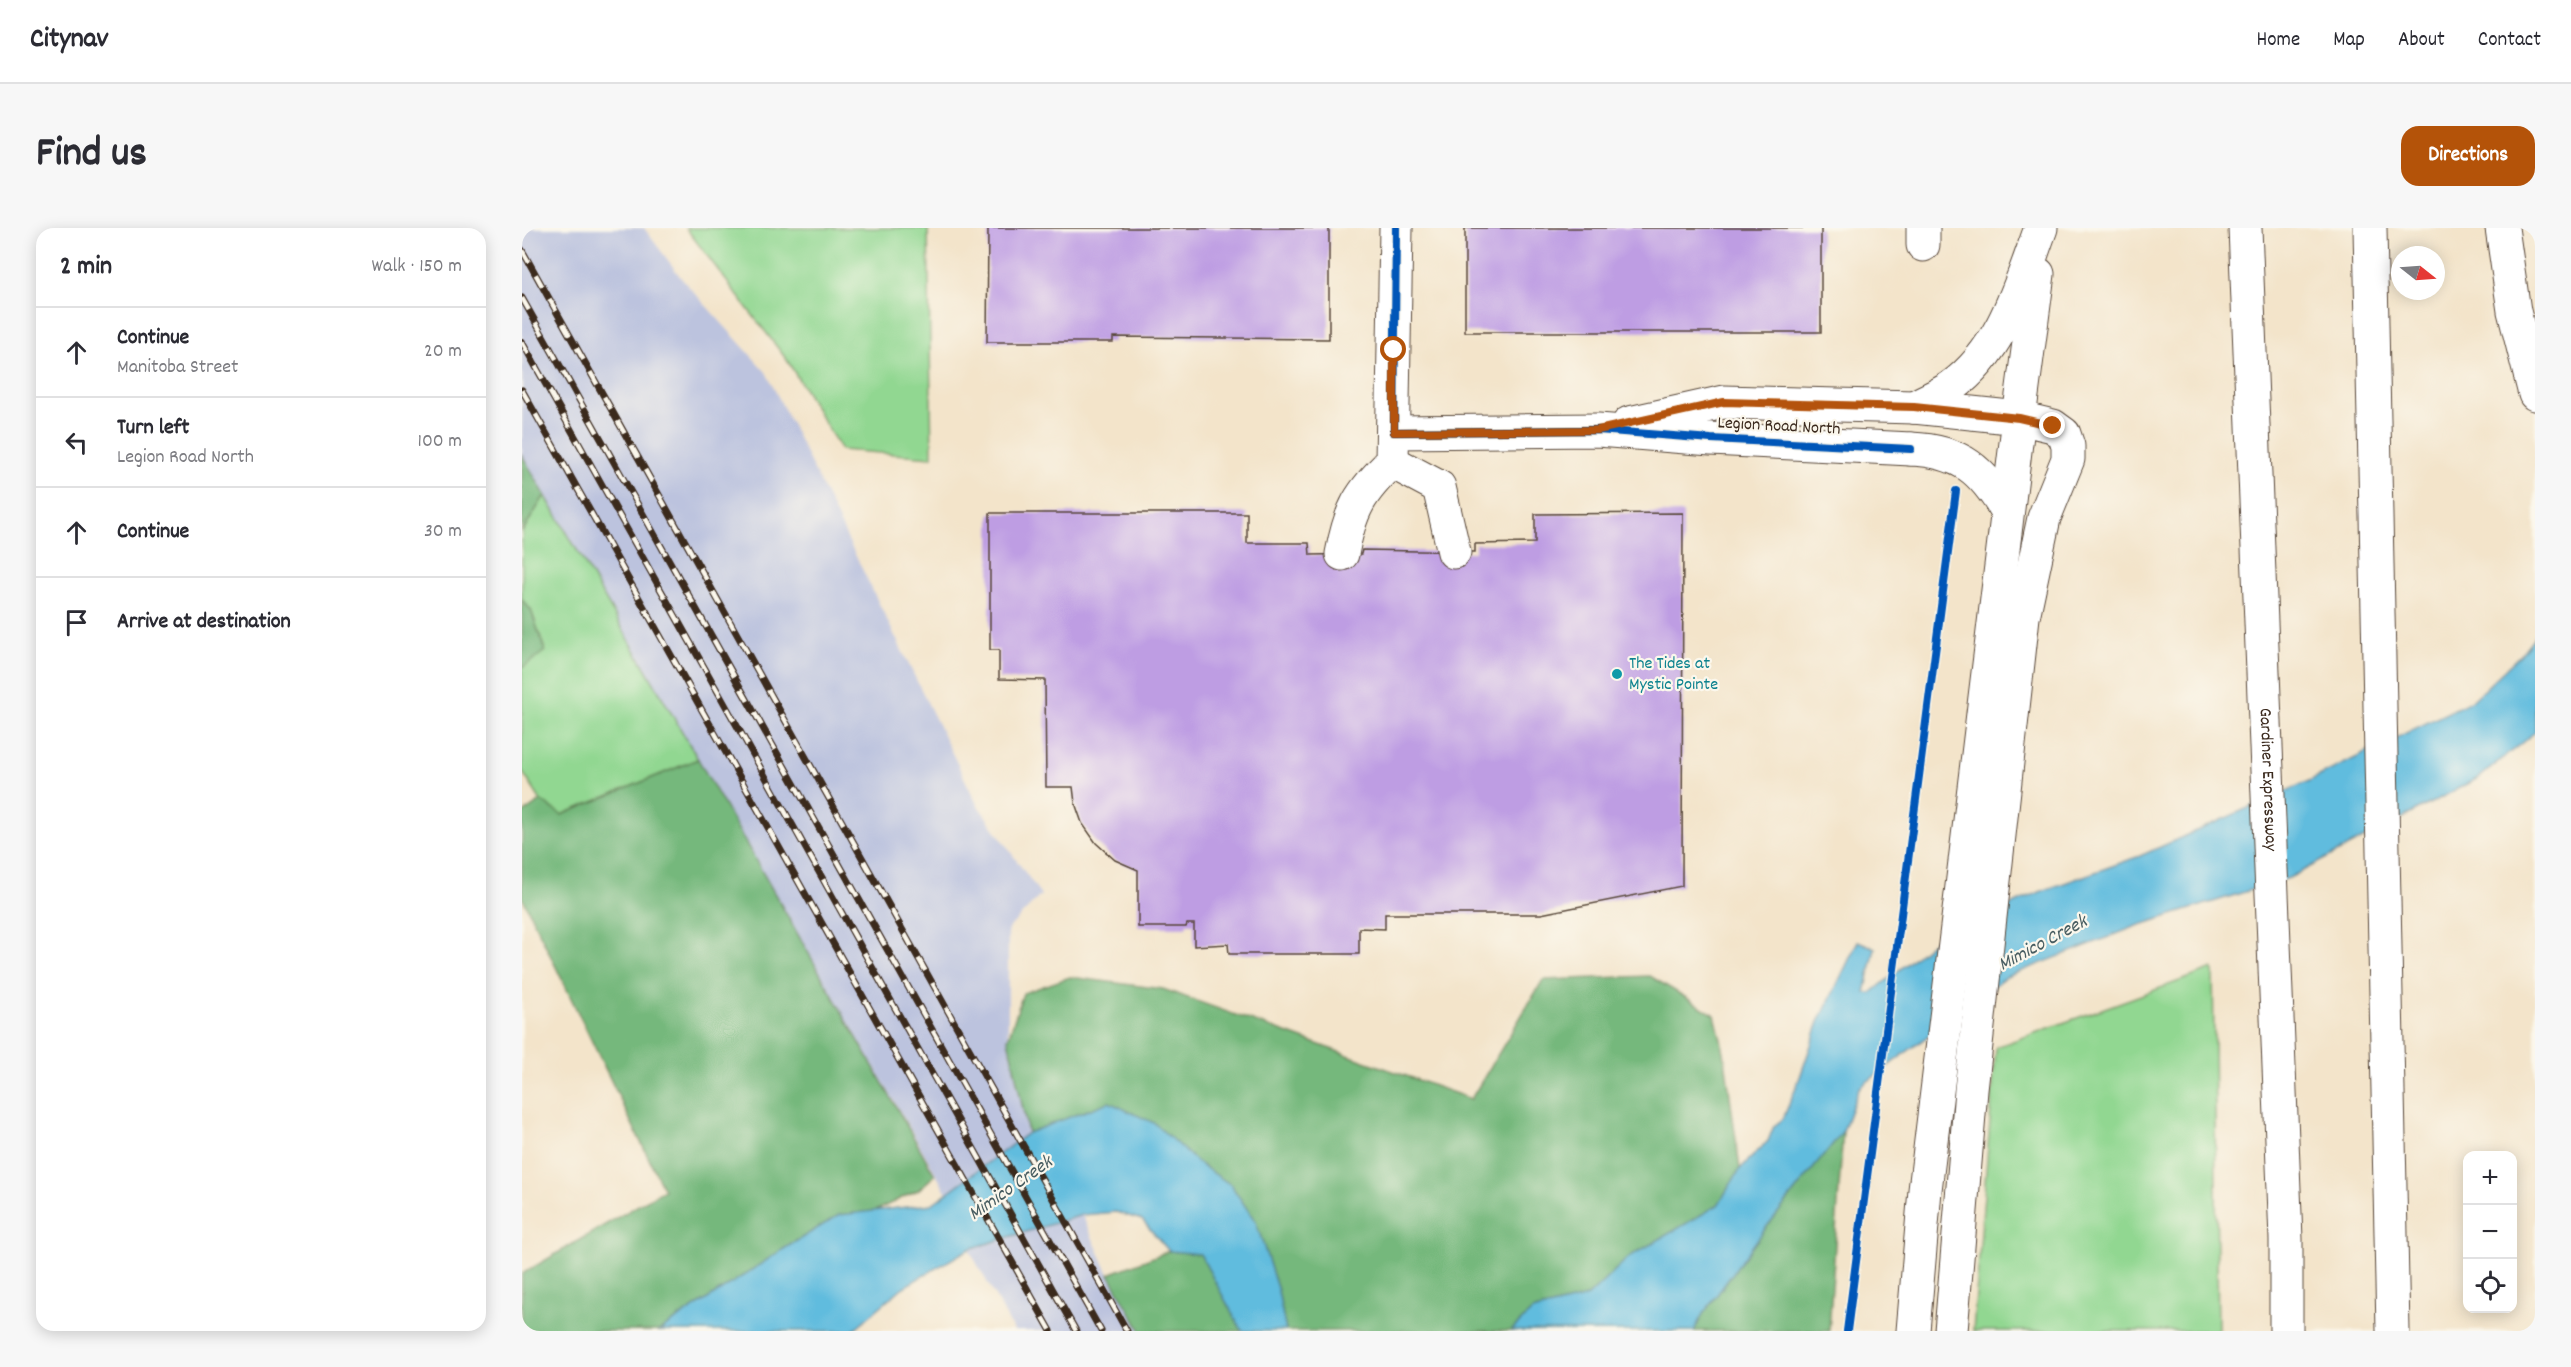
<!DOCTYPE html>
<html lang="en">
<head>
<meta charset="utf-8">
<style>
	:root { --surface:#fff; --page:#f7f7f7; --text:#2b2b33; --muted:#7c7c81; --line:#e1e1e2; --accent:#b45309 }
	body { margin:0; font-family:Dekko,sans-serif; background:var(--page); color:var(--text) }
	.controls { position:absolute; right:18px; bottom:18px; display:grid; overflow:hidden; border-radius:12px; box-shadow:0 3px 15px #0003 }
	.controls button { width:54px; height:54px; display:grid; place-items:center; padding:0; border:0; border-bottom:2px solid var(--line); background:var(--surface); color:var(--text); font:30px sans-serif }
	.compass { position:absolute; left:1869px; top:18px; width:54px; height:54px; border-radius:50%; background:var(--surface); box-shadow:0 3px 15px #0003; rotate:107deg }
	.stop { position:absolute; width:18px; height:18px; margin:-14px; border:4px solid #b45309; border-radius:50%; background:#fff }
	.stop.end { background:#b45309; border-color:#fff; box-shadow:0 2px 6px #0008 }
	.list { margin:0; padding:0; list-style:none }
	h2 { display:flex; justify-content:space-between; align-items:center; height:78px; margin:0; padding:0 24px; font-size:26px }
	h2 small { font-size:20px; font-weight:400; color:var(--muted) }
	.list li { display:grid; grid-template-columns:39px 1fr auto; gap:18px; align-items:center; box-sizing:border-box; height:90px; padding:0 24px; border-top:2px solid var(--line) }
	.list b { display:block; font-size:22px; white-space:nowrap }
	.list p { margin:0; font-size:20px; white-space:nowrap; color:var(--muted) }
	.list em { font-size:20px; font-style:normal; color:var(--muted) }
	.icon { flex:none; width:33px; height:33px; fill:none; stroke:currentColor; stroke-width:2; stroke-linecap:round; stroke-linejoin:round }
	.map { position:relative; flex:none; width:2013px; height:1103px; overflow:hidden; border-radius:18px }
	header { display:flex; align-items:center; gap:36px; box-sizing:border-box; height:84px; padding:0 30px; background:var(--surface); border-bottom:2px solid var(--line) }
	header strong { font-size:28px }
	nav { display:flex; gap:33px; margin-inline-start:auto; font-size:21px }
	.intro { display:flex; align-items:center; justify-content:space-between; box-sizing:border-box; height:144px; padding:0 36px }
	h1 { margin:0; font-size:42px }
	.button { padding:15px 27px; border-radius:18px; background:var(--accent); color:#fff; font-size:21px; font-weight:700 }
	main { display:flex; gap:36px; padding:0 36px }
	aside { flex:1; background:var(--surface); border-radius:18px; box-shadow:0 3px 15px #0003 }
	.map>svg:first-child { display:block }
	.industrial { fill:#bcc3de }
	.green { fill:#91d791; stroke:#668058; stroke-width:1.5 }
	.forest { fill:#74b87b; stroke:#58714c; stroke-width:1.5 }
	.water { fill:#60bcde; stroke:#4e737e; stroke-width:1.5 }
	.building { fill:#be9de3 }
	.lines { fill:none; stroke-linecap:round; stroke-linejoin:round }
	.minor-casing { stroke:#574638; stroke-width:35 }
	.major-casing { stroke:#574638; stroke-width:35 }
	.highway-casing { stroke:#574638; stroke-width:35 }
	.minor { stroke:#fff; stroke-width:33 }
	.major { stroke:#fff; stroke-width:33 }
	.highway { stroke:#fff; stroke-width:33 }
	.rail-casing { stroke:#3b2a1e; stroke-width:7 }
	.rail { stroke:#fbf7ec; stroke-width:4.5; stroke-dasharray:14; stroke-linecap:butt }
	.cycleway-casing { stroke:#fbf7ec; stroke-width:11 }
	.cycleway { stroke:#0057b8; stroke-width:8 }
	.route { stroke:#b45309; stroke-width:8 }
	.culture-dot { fill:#0f9aa8; stroke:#fbf7ec; stroke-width:2 }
	.labels { text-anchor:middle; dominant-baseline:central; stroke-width:4.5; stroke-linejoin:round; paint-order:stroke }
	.street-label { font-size:18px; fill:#3b2a1e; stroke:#fbf7ec }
	.culture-label { font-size:18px; fill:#0d838f; stroke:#fbf7ec; text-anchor:start }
	.water-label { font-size:20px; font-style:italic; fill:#485d61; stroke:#fbf7ec }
</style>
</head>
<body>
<header>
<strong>Citynav</strong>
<nav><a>Home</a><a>Map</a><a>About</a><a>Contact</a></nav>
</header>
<div class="intro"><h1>Find us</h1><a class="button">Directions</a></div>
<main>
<aside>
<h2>2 min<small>Walk · 150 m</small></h2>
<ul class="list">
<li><svg class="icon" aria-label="ahead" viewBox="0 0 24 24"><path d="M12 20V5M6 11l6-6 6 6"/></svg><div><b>Continue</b><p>Manitoba Street</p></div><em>20 m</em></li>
<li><svg class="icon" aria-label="left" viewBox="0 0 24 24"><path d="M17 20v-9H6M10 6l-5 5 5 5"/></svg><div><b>Turn left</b><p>Legion Road North</p></div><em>100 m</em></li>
<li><svg class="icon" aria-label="ahead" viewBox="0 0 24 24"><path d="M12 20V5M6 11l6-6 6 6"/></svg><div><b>Continue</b></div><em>30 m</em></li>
<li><svg class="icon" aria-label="arrive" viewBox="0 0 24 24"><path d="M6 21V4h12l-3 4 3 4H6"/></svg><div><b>Arrive at destination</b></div></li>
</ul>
</aside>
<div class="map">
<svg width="2013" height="1103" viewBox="0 0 2013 1103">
	<rect width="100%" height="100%" fill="#fbf7ec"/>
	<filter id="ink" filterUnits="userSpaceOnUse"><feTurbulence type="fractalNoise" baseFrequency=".0167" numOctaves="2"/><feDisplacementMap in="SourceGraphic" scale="12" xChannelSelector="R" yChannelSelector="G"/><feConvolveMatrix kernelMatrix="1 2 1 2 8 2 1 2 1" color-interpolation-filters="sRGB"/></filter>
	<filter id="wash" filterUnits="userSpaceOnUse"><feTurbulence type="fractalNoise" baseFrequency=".008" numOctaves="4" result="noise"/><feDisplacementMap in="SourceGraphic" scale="24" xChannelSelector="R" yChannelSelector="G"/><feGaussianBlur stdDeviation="1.35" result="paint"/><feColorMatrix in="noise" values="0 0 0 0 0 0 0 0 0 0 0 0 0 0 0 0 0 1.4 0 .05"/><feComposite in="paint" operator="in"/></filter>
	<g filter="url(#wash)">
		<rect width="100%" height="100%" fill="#f3e4ca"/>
		<!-- industrial -->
		<g class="industrial">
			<path d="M 0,0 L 122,0 L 160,51 L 244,144 L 455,576 L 519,667 L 486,701 L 486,811 L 506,905 L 425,965 L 0,227 Z"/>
			<path d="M 560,987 L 587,1046 L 619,1103 L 492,1103 L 447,1021 Z"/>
		</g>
		<!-- green -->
		<g class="green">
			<path d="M 164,0 L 406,0 L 410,229 L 319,222 L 265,132 Z"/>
			<path d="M 23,267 L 176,531 L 39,587 L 19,573 L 0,543 L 0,440 L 23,422 L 9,382 L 0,372 L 0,304 Z"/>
			<path d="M 1691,741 L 1696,1103 L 1451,1103 L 1474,819 Z"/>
		</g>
		<!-- forest -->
		<g class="forest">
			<path d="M 0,227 L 23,267 L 0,304 Z"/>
			<path d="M 0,372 L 9,382 L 23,423 L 0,440 Z"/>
			<path d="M 176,531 L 413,947 L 396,962 L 353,983 L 317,987 L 260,1022 L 137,1103 L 0,1103 L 0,1046 L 142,962 L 0,669 L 0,586 L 19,573 L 40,587 Z"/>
			<path d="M 1128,748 L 1193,787 L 1202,824 L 1218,941 L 1196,977 L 1107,1029 L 1065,1069 L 1010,1083 L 989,1103 L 764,1103 L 756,1063 L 734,994 L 709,957 L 587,874 L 506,905 L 486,811 L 501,765 L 548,749 L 641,761 L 949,871 L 1021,752 Z"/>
			<path d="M 1321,903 L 1307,1103 L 1172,1103 L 1181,1086 L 1243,1001 Z"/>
			<path d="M 647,1023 L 678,1026 L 720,1103 L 619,1103 L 587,1046 Z"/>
		</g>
		<!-- water -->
		<g class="water">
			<path d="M 2013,408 L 2013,504 L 1958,549 L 1767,650 L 1615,698 L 1484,749 L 1337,860 L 1321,903 L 1243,1001 L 1181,1086 L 1172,1103 L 989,1103 L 1010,1083 L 1065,1069 L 1107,1029 L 1196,977 L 1218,941 L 1246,913 L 1252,898 L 1261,891 L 1278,849 L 1297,794 L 1336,713 L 1353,720 L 1343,765 L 1349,765 L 1416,710 L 1520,663 L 1618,628 L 1787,553 L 1951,472 L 1998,427 Z"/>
			<path d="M 587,874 L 632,895 L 676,935 L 709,957 L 734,994 L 756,1063 L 764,1103 L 720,1103 L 678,1026 L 647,1023 L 620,992 L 594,984 L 560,987 L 447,1021 L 380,1060 L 330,1103 L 137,1103 L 260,1022 L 317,987 L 410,976 L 506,905 Z"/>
		</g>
		<g id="blocks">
			<!-- building -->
			<g class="building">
				<path d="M 466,0 L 807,0 L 807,111 L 591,109 L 591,114 L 465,114 Z"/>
				<rect x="943" y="0" width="356" height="104"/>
				<path d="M 468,285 L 725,285 L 725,315 L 787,315 L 788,327 L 839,326 L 840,322 L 953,324 L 953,316 L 1013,315 L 1013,286 L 1161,285 L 1160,658 L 1019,686 L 863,686 L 863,701 L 837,700 L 837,726 L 707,726 L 706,716 L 672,718 L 672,696 L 665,696 L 664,699 L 616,699 L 616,642 L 593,632 L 574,615 L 560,595 L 553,575 L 551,559 L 524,559 L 523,452 L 477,451 L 477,422 L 468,422 Z"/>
			</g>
		</g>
	</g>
	<g filter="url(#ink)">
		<use href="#blocks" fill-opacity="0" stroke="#574638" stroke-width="1.5"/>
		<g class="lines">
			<defs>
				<g id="minor">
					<path d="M 1401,17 L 1401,0"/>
					<path d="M 1107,195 L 1202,174 L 1392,179"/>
					<path d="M 872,204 L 1076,202 L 1189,211 L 1389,221"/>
					<path d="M 870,234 L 917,259 L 932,324"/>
					<path d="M 820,326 C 828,282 838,264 870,234 L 874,0"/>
				</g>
				<g id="major">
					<path d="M 1392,179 L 1497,190 L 1531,198 L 1542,206 L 1546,218 L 1546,231 L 1522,290 L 1501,389 L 1449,862 L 1429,1103"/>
					<path d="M 1389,221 C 1439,223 1461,242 1485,284"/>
					<path d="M 1391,1103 L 1403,962 L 1497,190"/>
				</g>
				<g id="highway">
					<path id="s1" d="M 1723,0 L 1764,1011 L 1764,1103"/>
					<path d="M 1848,0 L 1871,1103"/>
					<path d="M 1980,0 L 1992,83 L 2013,166"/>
					<path d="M 1392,179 C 1404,172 1418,167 1429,159 C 1481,122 1498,57 1519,0"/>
					<path d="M 1497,190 L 1516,46"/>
				</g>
			</defs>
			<!-- minor casing -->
			<use href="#minor" class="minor-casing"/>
			<!-- major casing -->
			<use href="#major" class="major-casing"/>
			<!-- highway casing -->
			<use href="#highway" class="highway-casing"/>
			<!-- minor -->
			<use href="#minor" class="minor"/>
			<!-- major -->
			<use href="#major" class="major"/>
			<!-- highway -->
			<use href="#highway" class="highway"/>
			<defs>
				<g id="rail">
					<path d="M 0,22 L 605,1103"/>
					<path d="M 0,70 L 579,1103"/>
					<path d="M 0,114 L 554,1103"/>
					<path d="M 0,162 L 529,1103"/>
				</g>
			</defs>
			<!-- rail casing -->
			<use href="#rail" class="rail-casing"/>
			<!-- rail -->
			<use href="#rail" class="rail"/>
			<defs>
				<g id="cycleway">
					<path d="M 874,0 L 872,204 L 1076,202 L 1189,211 L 1389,221"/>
					<path d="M 1325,1103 L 1434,263"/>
				</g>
			</defs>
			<!-- cycleway casing -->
			<use href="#cycleway" class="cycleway-casing"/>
			<!-- cycleway -->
			<use href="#cycleway" class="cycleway"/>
		</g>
	</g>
	<g class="lines" filter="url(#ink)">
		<!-- route -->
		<path class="route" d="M 872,122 L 872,204 L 1076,202 L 1202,174 L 1392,179 L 1497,190 L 1531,198"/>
	</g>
	<!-- markers -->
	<circle class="culture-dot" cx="1095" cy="446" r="6"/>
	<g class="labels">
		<!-- street labels -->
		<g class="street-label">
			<text transform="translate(1257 199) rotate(3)">Legion Road North</text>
			<text stroke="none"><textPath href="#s1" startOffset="552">Gardiner Expressway</textPath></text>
		</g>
		<!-- culture labels -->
		<g class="culture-label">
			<text x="1107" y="436">The Tides at<tspan x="1107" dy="21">Mystic Pointe</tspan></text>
		</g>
		<!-- water labels -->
		<g class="water-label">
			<text transform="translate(1521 716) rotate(-28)">Mimico Creek</text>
			<text transform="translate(489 961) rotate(-35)">Mimico Creek</text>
		</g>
	</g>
</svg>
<div class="controls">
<button>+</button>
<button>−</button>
<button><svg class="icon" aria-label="locate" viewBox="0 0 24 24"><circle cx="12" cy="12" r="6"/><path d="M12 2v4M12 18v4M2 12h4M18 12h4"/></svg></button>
</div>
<svg class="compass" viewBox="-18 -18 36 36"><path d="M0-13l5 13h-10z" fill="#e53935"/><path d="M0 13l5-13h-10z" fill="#7c7c81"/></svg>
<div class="stop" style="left:872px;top:122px"></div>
<div class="stop end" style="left:1531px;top:198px"></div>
</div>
</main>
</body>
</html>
